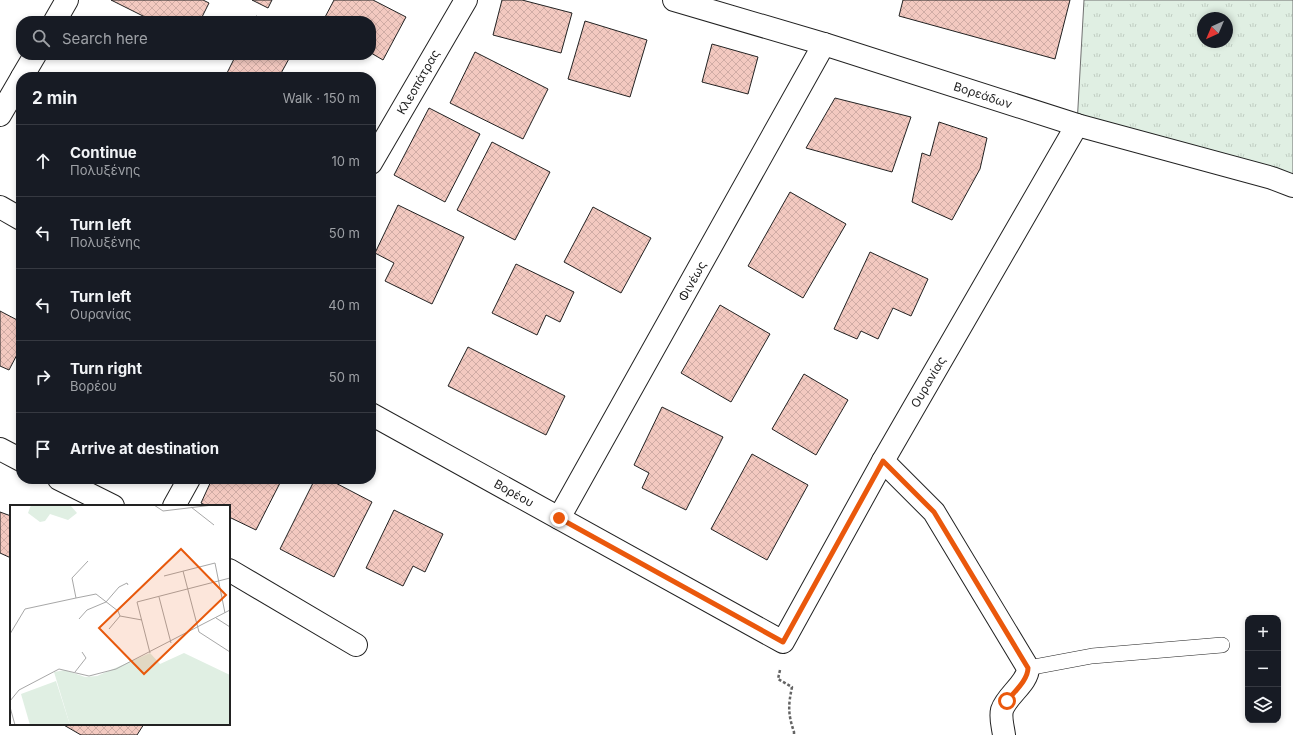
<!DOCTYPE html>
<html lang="en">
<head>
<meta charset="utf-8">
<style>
	:root { --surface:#171b24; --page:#242831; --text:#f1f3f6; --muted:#9ea1a6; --line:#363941 }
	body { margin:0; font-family:Inter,sans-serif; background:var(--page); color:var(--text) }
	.controls { position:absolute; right:12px; bottom:12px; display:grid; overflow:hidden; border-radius:8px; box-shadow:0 2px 6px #0003 }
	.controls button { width:36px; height:36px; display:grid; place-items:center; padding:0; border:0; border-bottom:1px solid var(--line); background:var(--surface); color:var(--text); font:20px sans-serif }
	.compass { position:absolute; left:1197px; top:12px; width:36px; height:36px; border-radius:50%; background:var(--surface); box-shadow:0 2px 6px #0003; rotate:224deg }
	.stop { position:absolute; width:12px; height:12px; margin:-9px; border:3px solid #ea580c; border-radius:50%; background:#fff }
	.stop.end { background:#ea580c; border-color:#fff; box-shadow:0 1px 4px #0008 }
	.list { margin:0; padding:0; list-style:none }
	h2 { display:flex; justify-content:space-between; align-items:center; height:52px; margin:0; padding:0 16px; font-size:17px }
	h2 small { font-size:13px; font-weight:400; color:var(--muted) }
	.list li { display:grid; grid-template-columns:26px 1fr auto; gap:12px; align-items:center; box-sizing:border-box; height:72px; padding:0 16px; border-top:1px solid var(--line) }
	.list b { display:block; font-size:15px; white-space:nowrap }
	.list p { margin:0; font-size:13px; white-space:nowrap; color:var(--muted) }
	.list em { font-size:13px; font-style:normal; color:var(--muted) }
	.icon { flex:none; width:22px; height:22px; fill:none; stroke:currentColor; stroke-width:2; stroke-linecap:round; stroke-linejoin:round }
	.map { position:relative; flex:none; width:1293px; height:735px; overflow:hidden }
	.search { position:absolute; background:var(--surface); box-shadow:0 2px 6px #0003; left:16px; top:16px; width:360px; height:44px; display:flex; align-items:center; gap:10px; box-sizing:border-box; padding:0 14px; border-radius:16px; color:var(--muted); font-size:15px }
	.panel { position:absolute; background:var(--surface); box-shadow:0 2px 6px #0003; left:16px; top:72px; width:360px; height:412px; border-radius:16px }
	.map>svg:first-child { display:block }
	.grass { fill:url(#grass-tufts); stroke:#6f6f6f; fill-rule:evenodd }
	.building { fill:url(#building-cross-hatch); stroke:#222 }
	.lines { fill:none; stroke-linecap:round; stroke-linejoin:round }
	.service-casing { stroke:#222; stroke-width:16 }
	.minor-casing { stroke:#222; stroke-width:24 }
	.tertiary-casing { stroke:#222; stroke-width:24 }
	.path { stroke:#646464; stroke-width:2.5; stroke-dasharray:3 2; stroke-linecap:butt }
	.service { stroke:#fff; stroke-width:15 }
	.minor { stroke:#fff; stroke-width:22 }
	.tertiary { stroke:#fff; stroke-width:22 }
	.route { stroke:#ea580c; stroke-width:5 }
	.labels { text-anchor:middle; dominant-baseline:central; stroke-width:3; stroke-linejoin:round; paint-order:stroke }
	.street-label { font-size:12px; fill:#222; stroke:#fff }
	.inset-road { fill:none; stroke:#a7a7a7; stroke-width:1 }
	.view { fill:#e8590c; fill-opacity:0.15; stroke:#e8590c; stroke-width:2 }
	.inset-edge { fill:none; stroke:#222; stroke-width:2 }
</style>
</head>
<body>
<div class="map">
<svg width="1293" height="735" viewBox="0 0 1293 735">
	<defs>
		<pattern id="grass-tufts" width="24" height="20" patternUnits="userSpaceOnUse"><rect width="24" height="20" fill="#e0efe3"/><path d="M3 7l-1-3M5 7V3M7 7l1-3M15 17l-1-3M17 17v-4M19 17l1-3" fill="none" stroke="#c0cdc2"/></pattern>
		<pattern id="building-cross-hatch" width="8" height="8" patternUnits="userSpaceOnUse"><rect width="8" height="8" fill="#f3c9c0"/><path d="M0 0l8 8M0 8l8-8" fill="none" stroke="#d0aca5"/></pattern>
	</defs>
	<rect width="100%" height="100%" fill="#fff"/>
	<!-- grass -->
	<path class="grass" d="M 1084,0 L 1293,0 L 1293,195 L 1077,125 ZM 1203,18 L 1227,18 L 1227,42 L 1203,42 Z"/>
	<!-- building -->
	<g class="building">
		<path d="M 111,0 L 203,0 L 209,3 L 200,21 L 153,21 Z"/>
		<path d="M 252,0 L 272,0 L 268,8 Z"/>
		<path d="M 334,0 L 373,0 L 406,17 L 383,60 L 371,53 L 371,21 L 323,21 Z"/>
		<path d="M 502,0 L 522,0 L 572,13 L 561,53 L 493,35 Z"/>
		<path d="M 903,0 L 1070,0 L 1055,59 L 899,16 Z"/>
		<path d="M 256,16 L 265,21 L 254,21 Z"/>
		<path d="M 585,21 L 647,40 L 630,97 L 568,79 Z"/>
		<path d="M 712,44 L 758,57 L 748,94 L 702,82 Z"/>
		<path d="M 475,52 L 548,89 L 523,139 L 450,103 Z"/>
		<path d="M 236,55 L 291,55 L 279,77 L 234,77 L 227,73 Z"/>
		<path d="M 835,98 L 911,117 L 892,172 L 806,148 Z"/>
		<path d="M 429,108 L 480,134 L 445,202 L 394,175 Z"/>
		<path d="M 939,122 L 987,138 L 980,169 L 952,220 L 912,202 L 922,153 L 930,156 Z"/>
		<path d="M 492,142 L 550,172 L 515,240 L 457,210 Z"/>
		<path d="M 790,192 L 846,224 L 803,298 L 748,266 Z"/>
		<path d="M 398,205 L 464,237 L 432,304 L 385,281 L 394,263 L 375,253 Z"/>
		<path d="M 593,207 L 651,238 L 621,293 L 564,262 Z"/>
		<path d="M 870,252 L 928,279 L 911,316 L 893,308 L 878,339 L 861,331 L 857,339 L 834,329 Z"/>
		<path d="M 516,264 L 574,292 L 560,322 L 546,315 L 537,335 L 492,313 Z"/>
		<path d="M 720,305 L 770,334 L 731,402 L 681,373 Z"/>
		<path d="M 0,311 L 21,322 L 21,347 L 9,370 L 0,366 Z"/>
		<path d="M 468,347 L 565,396 L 546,435 L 448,386 Z"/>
		<path d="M 804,374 L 848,400 L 816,455 L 772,429 Z"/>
		<path d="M 662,407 L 723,437 L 686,510 L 642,488 L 649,473 L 634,465 Z"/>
		<path d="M 752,454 L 808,485 L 767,560 L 711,529 Z"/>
		<path d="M 212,479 L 282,479 L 256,530 L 229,517 L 229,506 L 207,506 L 201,503 Z"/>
		<path d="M 315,479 L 328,479 L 372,502 L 334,577 L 280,549 Z"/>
		<path d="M 394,510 L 443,534 L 425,572 L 413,566 L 403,586 L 366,568 Z"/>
		<path d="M 0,512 L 11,516 L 11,558 L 0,553 Z"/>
		<path d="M 62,724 L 144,724 L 137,735 L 81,735 Z"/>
	</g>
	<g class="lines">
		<defs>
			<path id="service" d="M 1028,668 L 1092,656 L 1222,645"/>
			<g id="minor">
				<path d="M 55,21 L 67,0"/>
				<path d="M 22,77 L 35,55"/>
				<path d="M 0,115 L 21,79"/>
				<path d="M 371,163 L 466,0"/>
				<path d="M 0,207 L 21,219"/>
				<path d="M 371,414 L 783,642 L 883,461 L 1077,125"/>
				<path d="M 0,449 L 21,460"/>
				<path d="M 883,461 L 934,512 L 1028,668 C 1028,683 1007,695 1002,710 C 1000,718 1003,727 1004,735"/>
				<path d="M 59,479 L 113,506"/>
				<path d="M 174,506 L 189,479"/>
				<path d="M 559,518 L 824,44"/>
				<path d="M 229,570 L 356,645"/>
			</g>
			<path id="tertiary" d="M 674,0 L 824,44 L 1077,125 L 1272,178 L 1293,186"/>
		</defs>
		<!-- service casing -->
		<use href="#service" class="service-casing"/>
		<!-- minor casing -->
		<use href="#minor" class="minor-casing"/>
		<!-- tertiary casing -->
		<use href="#tertiary" class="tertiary-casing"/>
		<!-- path -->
		<path class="path" d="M 780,670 L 778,679 L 792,687 C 788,706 788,714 794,732 L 794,735"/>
		<!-- service -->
		<use href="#service" class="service"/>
		<!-- minor -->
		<use href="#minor" class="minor"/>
		<!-- tertiary -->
		<use href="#tertiary" class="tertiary"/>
	</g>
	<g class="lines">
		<!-- route -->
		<path class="route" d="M 559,518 L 783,642 L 883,461 L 934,512 L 1028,668 C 1028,680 1014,692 1007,701"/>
	</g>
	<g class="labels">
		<!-- street labels -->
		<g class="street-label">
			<text transform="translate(418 82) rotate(-60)">Κλεοπάτρας</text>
			<text transform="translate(983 95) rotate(18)">Βορεάδων</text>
			<text transform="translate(692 281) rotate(-61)">Φινέως</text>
			<text transform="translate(928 382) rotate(-60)">Ουρανίας</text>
			<text transform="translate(514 493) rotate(29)">Βορέου</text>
		</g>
	</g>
	<!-- overview -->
	<g transform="translate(10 505)">
		<rect width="220" height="220" fill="#fff"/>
		<path d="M 140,148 L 150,159 L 174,148 L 220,170 L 220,220 L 60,220 L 44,167 L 55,165 L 75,172 L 87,171 Z" fill="#e0efe3"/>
		<path d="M 21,0 L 60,0 L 67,8 L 58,15 L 40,9 L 35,16 L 30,17 L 18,8 Z" fill="#e0efe3"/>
		<path d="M 46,176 L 60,220 L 20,220 L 11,189 Z" fill="#e0efe3"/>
		<path class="inset-road" d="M 144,0 L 153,6 L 203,0M 181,2 L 204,20M 78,56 L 62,73 L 66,93 L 86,89 L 108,106 L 110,111 L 132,115M 173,66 L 189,127 L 220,147M 154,71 L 205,58 L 215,108M 149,92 L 161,138M 206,113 L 220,122M 69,114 L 77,105 L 96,97 L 109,82 L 117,78 L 118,80M 99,124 L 110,111M 0,129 L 15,104 L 66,93M 140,148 L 127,97 L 220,73M 65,167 L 76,153 L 72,147M 0,196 L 9,185 L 49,164 L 79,171 L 106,164 L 220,105M 0,202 L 5,220"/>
		<path class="view" d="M 171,44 L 216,90 L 134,169 L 89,123 Z"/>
		<rect width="220" height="220" class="inset-edge"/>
	</g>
</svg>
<div class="controls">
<button>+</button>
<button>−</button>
<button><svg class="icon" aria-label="layers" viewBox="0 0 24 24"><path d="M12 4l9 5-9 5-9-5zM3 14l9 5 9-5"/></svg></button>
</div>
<svg class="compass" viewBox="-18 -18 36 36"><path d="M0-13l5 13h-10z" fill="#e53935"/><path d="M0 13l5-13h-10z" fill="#9ea1a6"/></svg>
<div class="stop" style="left:1007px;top:701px"></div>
<div class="stop end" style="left:559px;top:518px"></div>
<div class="search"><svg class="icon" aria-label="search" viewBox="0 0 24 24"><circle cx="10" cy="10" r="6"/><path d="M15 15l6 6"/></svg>Search here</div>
<section class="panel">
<h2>2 min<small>Walk · 150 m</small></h2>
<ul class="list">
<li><svg class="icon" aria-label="ahead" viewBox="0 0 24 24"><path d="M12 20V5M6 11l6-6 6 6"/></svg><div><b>Continue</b><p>Πολυξένης</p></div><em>10 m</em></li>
<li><svg class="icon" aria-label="left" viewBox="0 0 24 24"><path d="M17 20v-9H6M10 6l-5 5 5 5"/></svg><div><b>Turn left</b><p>Πολυξένης</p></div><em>50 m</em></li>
<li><svg class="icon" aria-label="left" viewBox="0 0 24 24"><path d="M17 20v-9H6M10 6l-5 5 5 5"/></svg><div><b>Turn left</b><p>Ουρανίας</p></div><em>40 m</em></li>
<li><svg class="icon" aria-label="right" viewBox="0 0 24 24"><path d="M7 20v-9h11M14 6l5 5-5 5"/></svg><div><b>Turn right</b><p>Βορέου</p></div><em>50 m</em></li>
<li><svg class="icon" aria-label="arrive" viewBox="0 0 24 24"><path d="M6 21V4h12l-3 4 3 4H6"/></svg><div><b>Arrive at destination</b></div></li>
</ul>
</section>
</div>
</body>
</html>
